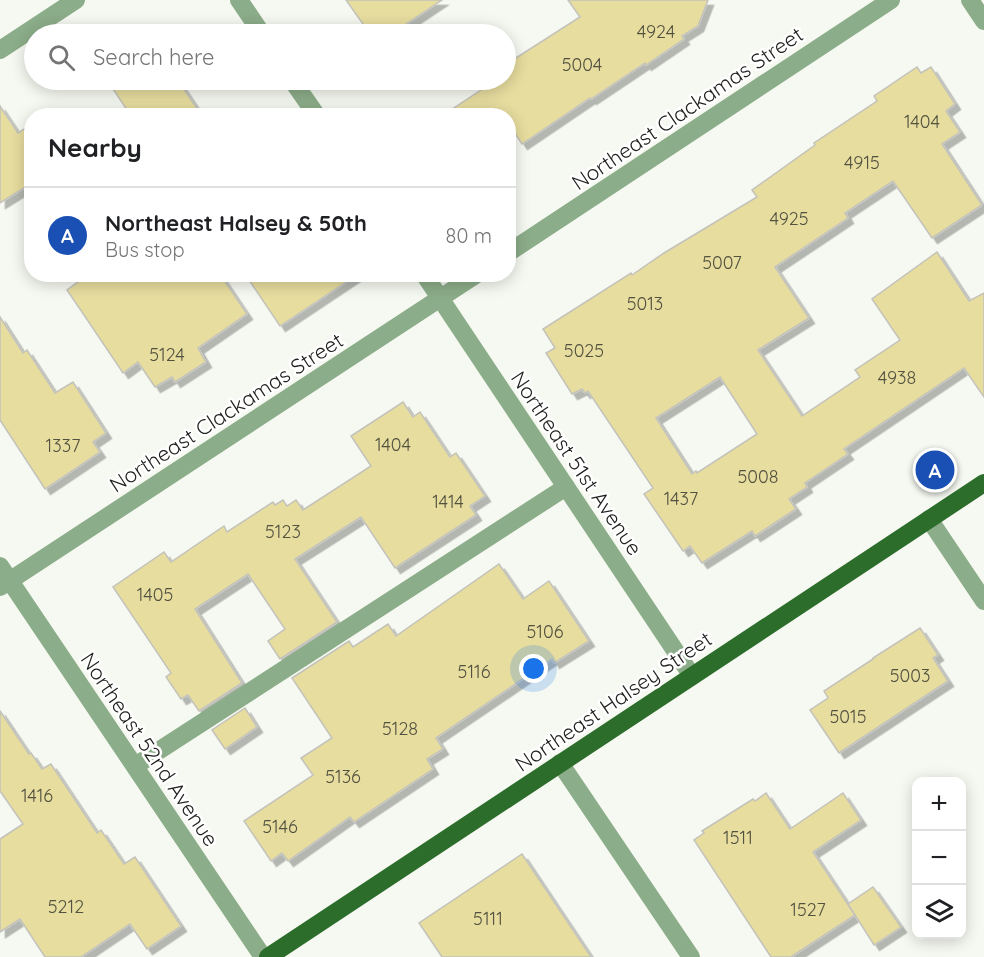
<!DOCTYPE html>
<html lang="en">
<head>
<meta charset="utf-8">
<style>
	:root { --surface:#fff; --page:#f6f6f6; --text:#202124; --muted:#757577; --line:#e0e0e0; --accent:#db2777 }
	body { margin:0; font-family:Quicksand,sans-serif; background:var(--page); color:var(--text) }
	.controls { position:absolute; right:18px; bottom:18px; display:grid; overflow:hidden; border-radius:12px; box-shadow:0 3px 15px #0003 }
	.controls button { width:54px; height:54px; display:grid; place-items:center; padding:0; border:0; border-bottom:2px solid var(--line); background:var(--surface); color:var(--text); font:30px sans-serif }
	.you { position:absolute; left:534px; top:669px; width:21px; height:21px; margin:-15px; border:4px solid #fff; border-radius:50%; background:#1a73e8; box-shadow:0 0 0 9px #1a73e833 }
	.badge { display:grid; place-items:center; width:39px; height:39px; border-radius:50%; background:var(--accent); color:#fff; font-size:20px; font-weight:700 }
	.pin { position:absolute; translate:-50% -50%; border:3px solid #fff; box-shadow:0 2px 6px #0006 }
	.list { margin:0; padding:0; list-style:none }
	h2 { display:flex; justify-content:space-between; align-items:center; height:78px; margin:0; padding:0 24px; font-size:26px }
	h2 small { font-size:20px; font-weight:400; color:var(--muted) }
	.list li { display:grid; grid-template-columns:39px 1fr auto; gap:18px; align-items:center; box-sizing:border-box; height:96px; padding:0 24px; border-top:2px solid var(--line) }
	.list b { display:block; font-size:22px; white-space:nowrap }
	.list p { margin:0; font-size:20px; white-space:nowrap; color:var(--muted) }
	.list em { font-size:20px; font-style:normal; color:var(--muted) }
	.icon { flex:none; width:33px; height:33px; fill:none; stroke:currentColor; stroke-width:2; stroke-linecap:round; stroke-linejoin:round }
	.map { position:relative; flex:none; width:984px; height:957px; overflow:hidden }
	.search { position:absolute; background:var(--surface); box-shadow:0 3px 15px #0003; left:24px; top:24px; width:492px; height:66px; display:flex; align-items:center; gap:15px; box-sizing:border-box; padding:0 21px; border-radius:33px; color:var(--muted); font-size:22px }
	.panel { position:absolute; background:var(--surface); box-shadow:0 3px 15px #0003; left:24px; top:108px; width:492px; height:174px; border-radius:24px }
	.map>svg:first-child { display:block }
	.building { fill:#e7dd9f; stroke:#c3c2bb; stroke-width:1.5; fill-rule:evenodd; filter:url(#shadow) }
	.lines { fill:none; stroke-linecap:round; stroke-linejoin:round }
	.minor { stroke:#8cad89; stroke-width:18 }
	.major { stroke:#2d6d2c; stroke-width:18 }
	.labels { text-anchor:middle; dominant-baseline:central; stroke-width:5; stroke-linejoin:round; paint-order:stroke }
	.number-label { font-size:18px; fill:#535240 }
	.street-label { font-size:21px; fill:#222320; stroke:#fff }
</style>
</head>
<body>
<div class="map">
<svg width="984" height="957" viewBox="0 0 984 957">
	<defs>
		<filter id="shadow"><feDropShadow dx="5.5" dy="5.5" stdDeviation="0" flood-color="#0004"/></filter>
	</defs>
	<rect width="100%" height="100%" fill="#f6f9f1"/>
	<!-- building -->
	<g class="building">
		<path d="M 346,0 L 442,0 L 391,34 L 370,34 Z"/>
		<path d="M 568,0 L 708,0 L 698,26 L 682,36 L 684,39 L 646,65 L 645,63 L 591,99 L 590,98 L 522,144 L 508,123 L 508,116 L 442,116 L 496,80 L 506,80 L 506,73 L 512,69 L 508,63 L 580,17 Z"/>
		<path d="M 917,67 L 921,73 L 931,67 L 955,104 L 946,111 L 960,132 L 942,144 L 982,205 L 932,238 L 893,181 L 845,213 L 848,218 L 775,267 L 809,318 L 758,350 L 802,416 L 860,377 L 855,370 L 900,340 L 872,299 L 937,252 L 969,301 L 984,293 L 984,397 L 964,368 L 844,449 L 848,454 L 805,483 L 807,487 L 789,499 L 796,509 L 755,536 L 752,531 L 702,563 L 690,546 L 683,551 L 644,494 L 653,488 L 588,391 L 585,393 L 582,389 L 572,394 L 546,353 L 555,348 L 543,329 L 631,273 L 632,275 L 664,253 L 757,197 L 752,190 L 815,145 L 814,143 L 877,101 L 874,96 ZM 720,377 L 757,434 L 697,473 L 696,471 L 692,474 L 656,418 Z"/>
		<path d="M 107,80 L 178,80 L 202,116 L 131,116 Z"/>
		<path d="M 0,106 L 18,133 L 32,124 L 32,183 L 0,203 Z"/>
		<path d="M 89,274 L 220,274 L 247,314 L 198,348 L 206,362 L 175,382 L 172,377 L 155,387 L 138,362 L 123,373 L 67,290 Z"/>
		<path d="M 245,274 L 358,274 L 280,326 Z"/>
		<path d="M 0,317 L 23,353 L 27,350 L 55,393 L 73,382 L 106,433 L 93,442 L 100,452 L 45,489 L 0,420 Z"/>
		<path d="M 403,402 L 413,417 L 420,412 L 450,457 L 456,453 L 485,496 L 470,506 L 476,515 L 395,568 L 361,517 L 295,559 L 337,622 L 280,659 L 268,641 L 285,629 L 248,574 L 195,609 L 242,683 L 199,711 L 188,695 L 181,699 L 166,677 L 171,673 L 113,587 L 164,552 L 171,562 L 224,526 L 227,532 L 273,502 L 275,505 L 283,500 L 287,506 L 296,500 L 303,510 L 371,466 L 351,436 Z"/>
		<path d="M 499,564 L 523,599 L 549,581 L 589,641 L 554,663 L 552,659 L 436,738 L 443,749 L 427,759 L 433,769 L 354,822 L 350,817 L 288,861 L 282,853 L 271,861 L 244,821 L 313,775 L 301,758 L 332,738 L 292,678 L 349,641 L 353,647 L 388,624 L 396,636 Z"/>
		<path d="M 920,628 L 938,655 L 933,658 L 948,681 L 839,753 L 810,710 L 828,698 L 824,691 L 873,659 L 873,658 Z"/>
		<path d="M 245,708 L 257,727 L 225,749 L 212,730 Z"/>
		<path d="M 0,711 L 29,754 L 31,753 L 42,769 L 51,764 L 97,833 L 101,830 L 124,864 L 135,857 L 181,926 L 147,949 L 130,924 L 81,957 L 45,957 L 20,919 L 0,932 L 0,839 L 23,824 L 0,791 Z"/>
		<path d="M 766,793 L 790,829 L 843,793 L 861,820 L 813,852 L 855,915 L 791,957 L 771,957 L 694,840 L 704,833 L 702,831 L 753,799 L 755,801 Z"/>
		<path d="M 522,854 L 591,957 L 442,957 L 419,923 Z"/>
		<path d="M 873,887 L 901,927 L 874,945 L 848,904 Z"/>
	</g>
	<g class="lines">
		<!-- minor -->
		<g class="minor">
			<path d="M 239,0 L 262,34"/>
			<path d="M 970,0 L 984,21"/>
			<path d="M 0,50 L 76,0"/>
			<path d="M 292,80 L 317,116"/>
			<path d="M 508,253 L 891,0"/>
			<path d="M 424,274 L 692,676"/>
			<path d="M 929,519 L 984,601"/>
			<path d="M 0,566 L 263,957"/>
			<path d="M 0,587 L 477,274"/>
			<path d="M 560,763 L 691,957"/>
			<path d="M 135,766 L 566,487"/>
		</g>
		<!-- major -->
		<path class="major" d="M 268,957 L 984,483"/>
	</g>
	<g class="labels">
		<!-- number labels -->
		<g class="number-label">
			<text x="656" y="31">4924</text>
			<text x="582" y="64">5004</text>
			<text x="922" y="121">1404</text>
			<text x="862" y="162">4915</text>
			<text x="789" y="218">4925</text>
			<text x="722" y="262">5007</text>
			<text x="645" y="303">5013</text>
			<text x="584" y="350">5025</text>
			<text x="167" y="354">5124</text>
			<text x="897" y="377">4938</text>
			<text x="393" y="444">1404</text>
			<text x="63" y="445">1337</text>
			<text x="758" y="476">5008</text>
			<text x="681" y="498">1437</text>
			<text x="448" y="501">1414</text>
			<text x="283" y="531">5123</text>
			<text x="155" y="594">1405</text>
			<text x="545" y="631">5106</text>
			<text x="474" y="671">5116</text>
			<text x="910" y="675">5003</text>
			<text x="848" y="716">5015</text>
			<text x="400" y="728">5128</text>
			<text x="343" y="776">5136</text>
			<text x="37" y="795">1416</text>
			<text x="280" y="826">5146</text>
			<text x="738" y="837">1511</text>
			<text x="66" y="906">5212</text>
			<text x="808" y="909">1527</text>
			<text x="488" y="918">5111</text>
		</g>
		<!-- street labels -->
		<g class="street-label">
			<text transform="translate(687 108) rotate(-34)">Northeast Clackamas Street</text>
			<text transform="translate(226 412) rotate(-33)">Northeast Clackamas Street</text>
			<text transform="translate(577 463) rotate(56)">Northeast 51st Avenue</text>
			<text transform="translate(613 701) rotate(-34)">Northeast Halsey Street</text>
			<text transform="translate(150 749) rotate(56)">Northeast 52nd Avenue</text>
		</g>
	</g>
</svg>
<div class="controls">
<button>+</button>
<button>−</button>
<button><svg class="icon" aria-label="layers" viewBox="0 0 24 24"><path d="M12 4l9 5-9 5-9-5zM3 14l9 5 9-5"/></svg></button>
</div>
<div class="you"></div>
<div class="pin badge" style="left:935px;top:470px;background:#1a4fb4">A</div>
<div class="search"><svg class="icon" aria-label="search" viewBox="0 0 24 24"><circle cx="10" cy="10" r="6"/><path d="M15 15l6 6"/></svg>Search here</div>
<section class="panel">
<h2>Nearby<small></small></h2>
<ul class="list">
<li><span class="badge" style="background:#1a4fb4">A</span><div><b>Northeast Halsey &amp; 50th</b><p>Bus stop</p></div><em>80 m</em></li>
</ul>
</section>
</div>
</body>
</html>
